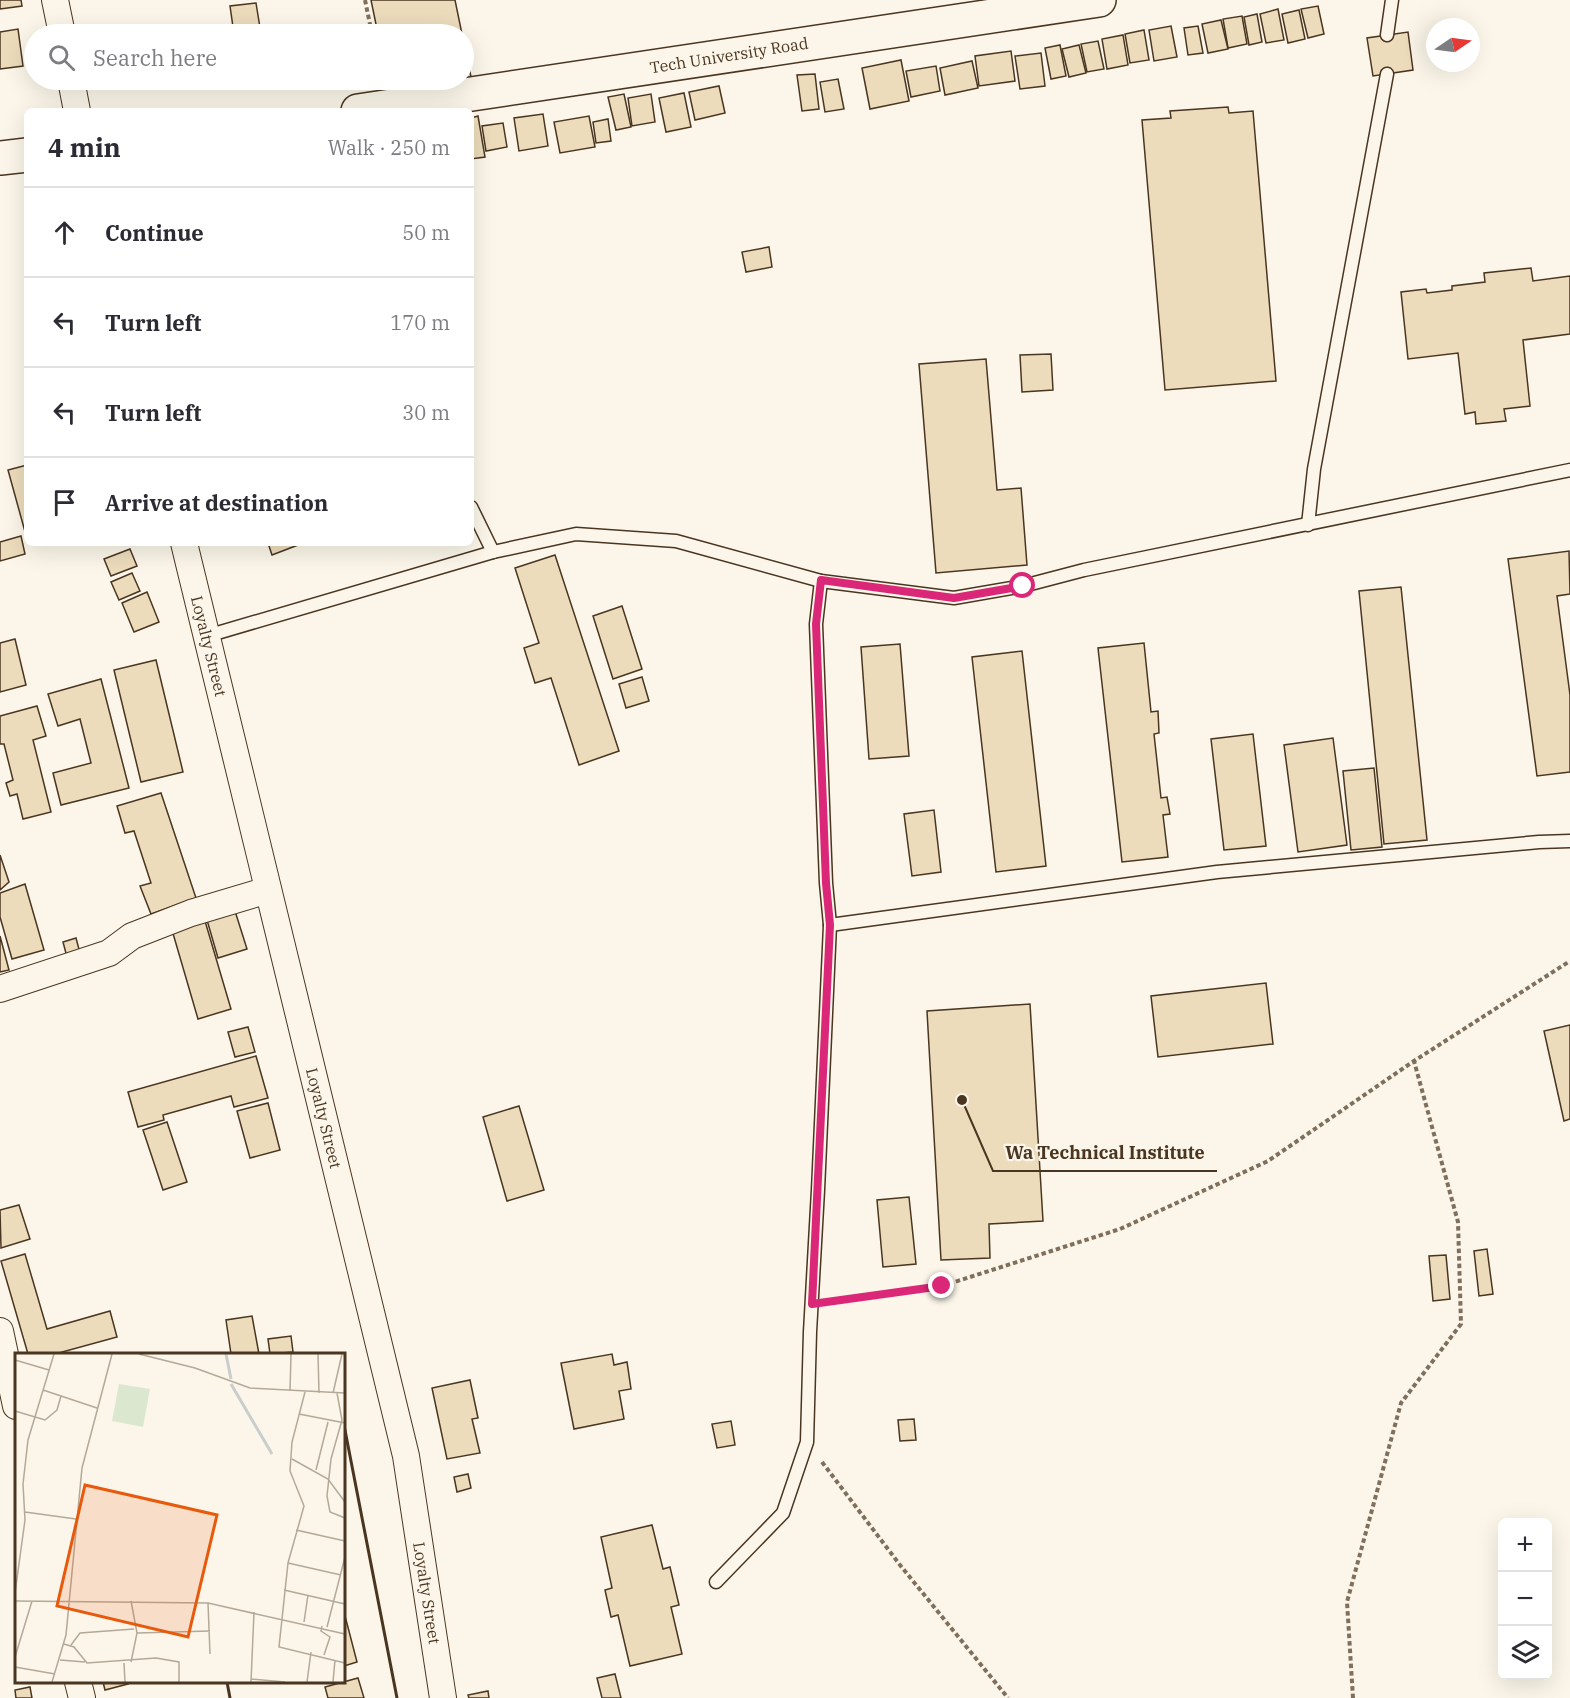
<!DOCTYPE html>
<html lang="en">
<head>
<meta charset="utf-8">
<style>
	:root { --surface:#fff; --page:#f2f2f3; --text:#2b2b33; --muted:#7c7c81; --line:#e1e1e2 }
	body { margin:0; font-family:"IBM Plex Serif",serif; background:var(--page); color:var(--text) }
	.controls { position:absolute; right:18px; bottom:18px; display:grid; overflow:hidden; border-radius:9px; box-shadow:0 6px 24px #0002 }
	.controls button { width:54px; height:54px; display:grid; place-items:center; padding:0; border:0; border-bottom:2px solid var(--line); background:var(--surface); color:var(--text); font:30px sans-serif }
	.compass { position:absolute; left:1426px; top:18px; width:54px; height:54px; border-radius:50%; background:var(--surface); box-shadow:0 6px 24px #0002; rotate:77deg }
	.stop { position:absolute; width:18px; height:18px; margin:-14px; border:4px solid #db2777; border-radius:50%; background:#fff }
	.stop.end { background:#db2777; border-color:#fff; box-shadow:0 2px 6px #0008 }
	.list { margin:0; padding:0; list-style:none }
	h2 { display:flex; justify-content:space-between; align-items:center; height:78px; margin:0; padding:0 24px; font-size:26px }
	h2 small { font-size:20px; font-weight:400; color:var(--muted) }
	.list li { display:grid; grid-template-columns:39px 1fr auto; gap:18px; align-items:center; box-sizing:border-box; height:90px; padding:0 24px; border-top:2px solid var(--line) }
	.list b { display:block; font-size:22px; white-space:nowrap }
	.list em { font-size:20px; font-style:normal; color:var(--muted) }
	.icon { flex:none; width:33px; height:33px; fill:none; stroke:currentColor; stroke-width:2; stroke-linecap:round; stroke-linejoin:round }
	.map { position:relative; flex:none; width:1570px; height:1698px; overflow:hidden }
	.search { position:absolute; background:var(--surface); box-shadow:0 6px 24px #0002; left:24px; top:24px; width:450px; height:66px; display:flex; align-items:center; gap:15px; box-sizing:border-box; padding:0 21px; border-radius:33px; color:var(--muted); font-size:22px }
	.panel { position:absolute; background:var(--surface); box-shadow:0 6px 24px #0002; left:24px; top:108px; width:450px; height:438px; border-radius:9px }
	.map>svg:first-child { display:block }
	.building { fill:#ecdcbc; stroke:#4a3520; stroke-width:1.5 }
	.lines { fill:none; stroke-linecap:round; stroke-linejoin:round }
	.lane-casing { stroke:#4a3520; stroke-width:15 }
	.street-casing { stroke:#4a3520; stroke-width:28 }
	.secondary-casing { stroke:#4a3520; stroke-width:36 }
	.path { stroke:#7f6f5c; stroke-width:4; stroke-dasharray:4.5 3; stroke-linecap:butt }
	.lane { stroke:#fbf6e9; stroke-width:12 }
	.street { stroke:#fbf6e9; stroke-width:26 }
	.secondary { stroke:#fbf6e9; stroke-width:33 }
	.wall { stroke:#4a3520; stroke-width:3 }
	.route { stroke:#db2777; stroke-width:8 }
	.labels { text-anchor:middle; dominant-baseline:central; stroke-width:4.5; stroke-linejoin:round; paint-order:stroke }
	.street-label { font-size:16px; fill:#4a3520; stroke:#fbf6e9 }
	.inset-river { fill:none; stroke:#c9cecd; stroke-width:3 }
	.inset-road { fill:none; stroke:#b4a999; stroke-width:1.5 }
	.view { fill:#e8590c; fill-opacity:0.15; stroke:#e8590c; stroke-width:3 }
	.inset-edge { fill:none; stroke:#4a3520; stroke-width:3 }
	.leader { fill:none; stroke:#4a3520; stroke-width:2 }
	.callout-dot { fill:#4a3520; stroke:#fbf6e9; stroke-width:2 }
	.callout-label { font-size:18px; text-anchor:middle; font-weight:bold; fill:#4a3520; stroke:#fbf6e9; stroke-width:4.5; stroke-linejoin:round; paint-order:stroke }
</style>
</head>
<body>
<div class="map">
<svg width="1570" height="1698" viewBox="0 0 1570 1698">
	<rect width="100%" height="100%" fill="#fbf6e9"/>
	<!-- building -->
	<g class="building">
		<path d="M 0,0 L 21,0 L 22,6 L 0,9 Z"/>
		<path d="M 371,0 L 455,0 L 462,34 L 378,34 Z"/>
		<path d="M 256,3 L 261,34 L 234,34 L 230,6 Z"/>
		<path d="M 1318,6 L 1324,34 L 1308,38 L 1301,9 Z"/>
		<path d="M 1278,9 L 1284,40 L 1266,43 L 1260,14 Z"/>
		<path d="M 1299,10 L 1305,39 L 1288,43 L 1282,14 Z"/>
		<path d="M 1257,14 L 1262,42 L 1249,45 L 1244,17 Z"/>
		<path d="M 1242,16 L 1247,44 L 1228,48 L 1223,19 Z"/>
		<path d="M 1221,20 L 1228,49 L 1208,53 L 1202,24 Z"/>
		<path d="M 1171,26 L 1177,57 L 1154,61 L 1149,30 Z"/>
		<path d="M 1198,26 L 1203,53 L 1188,55 L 1184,28 Z"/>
		<path d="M 18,29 L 23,66 L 0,69 L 0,32 Z"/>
		<path d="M 1144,30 L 1149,60 L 1130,63 L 1125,34 Z"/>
		<path d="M 1408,32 L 1413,70 L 1373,76 L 1367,38 Z"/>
		<path d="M 1123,35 L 1128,65 L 1107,69 L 1102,39 Z"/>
		<path d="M 464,41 L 471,77 L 464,79 Z"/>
		<path d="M 1098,41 L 1104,69 L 1087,72 L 1081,44 Z"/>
		<path d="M 1060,45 L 1066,76 L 1051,79 L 1045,48 Z"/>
		<path d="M 1079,45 L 1086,73 L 1069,77 L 1062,49 Z"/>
		<path d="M 1011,51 L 1015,81 L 979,86 L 975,56 Z"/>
		<path d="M 1041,53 L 1045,86 L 1020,89 L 1015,56 Z"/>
		<path d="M 901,60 L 909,101 L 870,109 L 862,68 Z"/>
		<path d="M 972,61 L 978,88 L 945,95 L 940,68 Z"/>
		<path d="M 936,66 L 940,91 L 911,97 L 906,71 Z"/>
		<path d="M 815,74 L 819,109 L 802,111 L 797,75 Z"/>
		<path d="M 838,79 L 844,109 L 825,112 L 820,82 Z"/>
		<path d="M 387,80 L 460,80 L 390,94 Z"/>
		<path d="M 719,86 L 725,113 L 695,120 L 689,92 Z"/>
		<path d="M 684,93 L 691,127 L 666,132 L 659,98 Z"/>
		<path d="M 624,94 L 631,127 L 616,130 L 608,97 Z"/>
		<path d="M 651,94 L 655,122 L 632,126 L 628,98 Z"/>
		<path d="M 1228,107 L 1229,113 L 1253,111 L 1276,381 L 1165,390 L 1142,120 L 1171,118 L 1170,111 Z"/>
		<path d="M 543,114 L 548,146 L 519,151 L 514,118 Z"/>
		<path d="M 478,116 L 485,157 L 471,159 L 471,118 Z"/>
		<path d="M 589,116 L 595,147 L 560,153 L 554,122 Z"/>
		<path d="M 608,119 L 611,141 L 596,143 L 593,122 Z"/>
		<path d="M 503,123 L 507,147 L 486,151 L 482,126 Z"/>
		<path d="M 769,247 L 772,267 L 746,272 L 742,252 Z"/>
		<path d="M 1531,268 L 1533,281 L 1570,276 L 1570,334 L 1523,340 L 1530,406 L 1504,409 L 1506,421 L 1476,424 L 1475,412 L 1465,414 L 1458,353 L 1408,359 L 1401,292 L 1426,289 L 1427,293 L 1452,290 L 1452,286 L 1485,282 L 1484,273 Z"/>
		<path d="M 1051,354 L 1053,390 L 1022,392 L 1020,355 Z"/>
		<path d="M 986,359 L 997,490 L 1021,488 L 1027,565 L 936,573 L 919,364 Z"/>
		<path d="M 27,465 L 27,539 L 8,470 Z"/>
		<path d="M 21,536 L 25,554 L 0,561 L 0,542 Z"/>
		<path d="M 268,543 L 297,543 L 298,545 L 272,555 Z"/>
		<path d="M 130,549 L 137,566 L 111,576 L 104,559 Z"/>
		<path d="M 1569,551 L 1570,594 L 1557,596 L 1570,695 L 1570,772 L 1537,776 L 1508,559 Z"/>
		<path d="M 555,555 L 619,751 L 579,765 L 551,678 L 535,683 L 524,648 L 539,643 L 515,568 Z"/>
		<path d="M 132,573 L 140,591 L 119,600 L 111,582 Z"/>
		<path d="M 1401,587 L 1427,840 L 1384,844 L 1359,591 Z"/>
		<path d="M 147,592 L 159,622 L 134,632 L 122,603 Z"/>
		<path d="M 622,606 L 642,669 L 613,679 L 593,616 Z"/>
		<path d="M 15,639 L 26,685 L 0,692 L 0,643 Z"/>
		<path d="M 1144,643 L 1151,712 L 1158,711 L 1159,733 L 1154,734 L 1161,798 L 1167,797 L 1170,814 L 1163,815 L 1168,857 L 1122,862 L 1098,648 Z"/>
		<path d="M 900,644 L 909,756 L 869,759 L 861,647 Z"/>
		<path d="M 1022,651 L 1046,866 L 996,872 L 972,657 Z"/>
		<path d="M 156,660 L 183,772 L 141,782 L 114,670 Z"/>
		<path d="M 642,677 L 649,701 L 626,708 L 619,684 Z"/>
		<path d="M 101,679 L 129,788 L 61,805 L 53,773 L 91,763 L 80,719 L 58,726 L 48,694 Z"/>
		<path d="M 37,706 L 46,736 L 33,740 L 51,812 L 23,819 L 17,794 L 10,796 L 6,783 L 13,780 L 4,744 L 0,744 L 0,716 Z"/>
		<path d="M 1253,734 L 1266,846 L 1224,850 L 1211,739 Z"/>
		<path d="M 1333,738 L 1347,845 L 1298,852 L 1284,745 Z"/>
		<path d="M 1374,768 L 1382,847 L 1351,850 L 1343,771 Z"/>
		<path d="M 161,793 L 196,898 L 151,914 L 140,886 L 151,883 L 134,831 L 125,833 L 117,806 Z"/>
		<path d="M 934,810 L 941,872 L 912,876 L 904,814 Z"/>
		<path d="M 0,855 L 9,882 L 0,890 Z"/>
		<path d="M 25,884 L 44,950 L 12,959 L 0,917 L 0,893 Z"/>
		<path d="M 235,911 L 247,949 L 218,958 L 207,920 Z"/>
		<path d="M 205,921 L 231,1009 L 198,1019 L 172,930 Z"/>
		<path d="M 0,936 L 9,970 L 0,972 Z"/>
		<path d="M 76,938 L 80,953 L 67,957 L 63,942 Z"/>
		<path d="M 1266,983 L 1273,1044 L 1158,1057 L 1151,996 Z"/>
		<path d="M 1030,1004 L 1043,1221 L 989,1224 L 990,1258 L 941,1260 L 927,1011 Z"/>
		<path d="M 1570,1025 L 1570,1119 L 1564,1121 L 1544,1031 Z"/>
		<path d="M 248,1027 L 255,1052 L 235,1057 L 228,1032 Z"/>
		<path d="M 256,1056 L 268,1098 L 234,1107 L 231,1096 L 163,1115 L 164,1120 L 138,1127 L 128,1092 Z"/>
		<path d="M 268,1103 L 280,1150 L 250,1158 L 237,1111 Z"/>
		<path d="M 519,1106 L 544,1190 L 507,1201 L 483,1117 Z"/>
		<path d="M 167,1122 L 187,1182 L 163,1190 L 143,1130 Z"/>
		<path d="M 909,1197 L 916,1264 L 883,1267 L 877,1200 Z"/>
		<path d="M 19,1205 L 30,1239 L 1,1248 L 0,1210 Z"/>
		<path d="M 1487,1249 L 1493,1294 L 1479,1296 L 1474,1251 Z"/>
		<path d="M 25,1254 L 47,1329 L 110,1311 L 117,1337 L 55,1354 L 28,1354 L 1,1261 Z"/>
		<path d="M 1446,1255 L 1450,1299 L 1433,1301 L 1429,1256 Z"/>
		<path d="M 252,1316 L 259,1354 L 231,1354 L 226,1320 Z"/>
		<path d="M 291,1336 L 293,1352 L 270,1354 L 268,1339 Z"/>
		<path d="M 612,1354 L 614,1365 L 627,1362 L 631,1389 L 619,1391 L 624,1419 L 574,1429 L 561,1363 Z"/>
		<path d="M 470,1380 L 478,1418 L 472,1419 L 480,1453 L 447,1459 L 432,1388 Z"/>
		<path d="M 914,1419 L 916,1440 L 900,1441 L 898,1420 Z"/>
		<path d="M 731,1421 L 735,1445 L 717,1448 L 712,1424 Z"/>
		<path d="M 468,1474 L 471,1488 L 457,1492 L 454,1477 Z"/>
		<path d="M 652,1525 L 663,1569 L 670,1567 L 679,1605 L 671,1607 L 682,1654 L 630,1666 L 618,1615 L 611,1617 L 605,1590 L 612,1588 L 601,1537 Z"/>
		<path d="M 344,1612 L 357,1662 L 344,1666 Z"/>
		<path d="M 615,1674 L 621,1698 L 602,1698 L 597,1678 Z"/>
		<path d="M 358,1678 L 364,1698 L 328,1698 L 325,1687 Z"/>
		<path d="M 103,1682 L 127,1682 L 128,1684 L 105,1690 Z"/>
		<path d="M 30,1687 L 32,1698 L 16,1698 L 15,1690 Z"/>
		<path d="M 488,1691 L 489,1698 L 469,1698 L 468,1695 Z"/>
	</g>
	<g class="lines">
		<defs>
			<g id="lane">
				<path d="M 1387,35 L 1392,0"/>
				<path d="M 471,507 L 493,552"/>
				<path d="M 1308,525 L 1314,469 L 1387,74"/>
				<path d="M 821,581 L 816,624 L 826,883 L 830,925 L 1217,872 L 1539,842 L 1570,841"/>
				<path d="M 207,636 L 493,552 L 576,534 L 676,541 L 821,581 L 954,598 L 1023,586 L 1084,570 L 1570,470"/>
				<path d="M 716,1582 L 783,1513 L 807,1442 L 810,1332 L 818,1190 L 830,925"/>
			</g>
			<g id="street">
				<path d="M 55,0 L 62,34"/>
				<path d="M 71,80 L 77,111"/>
				<path d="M 184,543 L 406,1456 L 443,1698"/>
				<path d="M 0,989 L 109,953 L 132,936 L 191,913 L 268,890"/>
				<path d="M 0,1331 L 16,1406"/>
				<path d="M 78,1682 L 82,1698"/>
			</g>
			<g id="secondary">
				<path d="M 358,111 L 1099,0"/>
				<path d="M 0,158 L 27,155"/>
			</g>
		</defs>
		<!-- lane casing -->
		<use href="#lane" class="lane-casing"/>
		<!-- street casing -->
		<use href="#street" class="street-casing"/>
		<!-- secondary casing -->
		<use href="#secondary" class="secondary-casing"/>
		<!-- path -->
		<g class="path">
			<path d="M 365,0 L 372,34"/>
			<path d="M 830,1301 L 942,1286 L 1120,1229 L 1268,1161 L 1414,1061 L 1570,961"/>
			<path d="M 822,1462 L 900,1565 L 1008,1698"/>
			<path d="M 1353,1698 L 1347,1602 L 1401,1403 L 1461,1324 L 1458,1222 L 1414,1061"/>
		</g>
		<!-- lane -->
		<use href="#lane" class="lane"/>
		<!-- street -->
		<use href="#street" class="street"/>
		<!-- secondary -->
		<use href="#secondary" class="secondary"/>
		<!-- wall -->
		<g class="wall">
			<path d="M 344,1425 L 397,1698"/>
			<path d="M 227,1682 L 230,1698"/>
		</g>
	</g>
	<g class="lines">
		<!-- route -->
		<path class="route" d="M 942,1286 L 812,1304 L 830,925 L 826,883 L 816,624 L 821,580 L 954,598 L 1023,586"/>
	</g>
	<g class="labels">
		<!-- street labels -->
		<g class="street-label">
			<text transform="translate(729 55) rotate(-9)">Tech University Road</text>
			<text transform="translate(209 646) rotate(76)">Loyalty Street</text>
			<text transform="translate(324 1118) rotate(76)">Loyalty Street</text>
			<text transform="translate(427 1593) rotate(81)">Loyalty Street</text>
		</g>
	</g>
	<!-- overview -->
	<g transform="translate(15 1353)">
		<rect width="330" height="330" fill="#fbf6e9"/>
		<path d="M 104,31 L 135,36 L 128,74 L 97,68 Z" fill="#dce7d0"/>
		<path class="inset-river" d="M 211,1 L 216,26M 216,31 L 257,101"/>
		<path class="inset-road" d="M 124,1 L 180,15 L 235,35 L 330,40M 303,1 L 304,40M 0,7 L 34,17M 28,37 L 82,55M 275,38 L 276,1M 290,39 L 277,89 L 275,118 L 289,153 L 273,210 L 264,294 L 330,310M 318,40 L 327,1M 322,40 L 327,67 L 316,106 L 312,143 L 315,159 L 330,165M 0,58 L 30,67 L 42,57 L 46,43M 284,61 L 330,70M 277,106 L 313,126 L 330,149M 301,117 L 313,69M 10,159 L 61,166M 281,177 L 330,188M 273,210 L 326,222M 269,237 L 330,251M 0,240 L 10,167 L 8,131 L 13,87 L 39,1M 0,248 L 193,250 L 330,281M 116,248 L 122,280 L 116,309M 193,250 L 195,301M 289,269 L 293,242M 307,273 L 306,278 L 315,284 L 309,302M 312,274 L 330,204M 122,280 L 195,278M 49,291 L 59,294 L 72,310 L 141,305 L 164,309 L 164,329M 56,292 L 65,280 L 119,276M 0,304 L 17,248M 45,307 L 70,309M 109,310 L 110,329M 0,314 L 40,321M 236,326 L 270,329M 37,329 L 51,282 L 67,115 L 97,1M 236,329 L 239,259M 292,329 L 296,299M 318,329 L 320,307"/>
		<path class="view" d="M 70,132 L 202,162 L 173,284 L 42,253 Z"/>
		<rect width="330" height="330" class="inset-edge"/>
	</g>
	<!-- callouts -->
	<path class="leader" d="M962 1100L993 1171H1217"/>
	<circle class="callout-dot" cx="962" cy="1100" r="6"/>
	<g class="callout-label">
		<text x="1105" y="1159">Wa Technical Institute</text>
	</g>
</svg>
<div class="controls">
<button>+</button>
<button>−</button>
<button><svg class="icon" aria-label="layers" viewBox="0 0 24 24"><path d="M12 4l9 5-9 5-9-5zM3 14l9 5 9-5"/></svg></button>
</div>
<svg class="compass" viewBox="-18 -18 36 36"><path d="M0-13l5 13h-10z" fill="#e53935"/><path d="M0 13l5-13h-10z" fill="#7c7c81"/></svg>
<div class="stop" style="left:1023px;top:586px"></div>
<div class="stop end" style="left:942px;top:1286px"></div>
<div class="search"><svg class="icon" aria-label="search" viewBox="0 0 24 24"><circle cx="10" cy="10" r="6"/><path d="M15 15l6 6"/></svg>Search here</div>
<section class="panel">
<h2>4 min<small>Walk · 250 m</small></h2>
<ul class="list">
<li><svg class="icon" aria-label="ahead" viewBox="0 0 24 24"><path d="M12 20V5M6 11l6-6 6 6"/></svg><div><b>Continue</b></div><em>50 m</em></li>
<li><svg class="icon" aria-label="left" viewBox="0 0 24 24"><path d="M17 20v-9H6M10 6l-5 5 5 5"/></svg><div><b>Turn left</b></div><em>170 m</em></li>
<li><svg class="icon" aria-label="left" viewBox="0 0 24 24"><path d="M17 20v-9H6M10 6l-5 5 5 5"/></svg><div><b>Turn left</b></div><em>30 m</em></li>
<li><svg class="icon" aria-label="arrive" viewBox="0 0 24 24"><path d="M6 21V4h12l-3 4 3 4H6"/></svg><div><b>Arrive at destination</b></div></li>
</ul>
</section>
</div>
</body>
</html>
